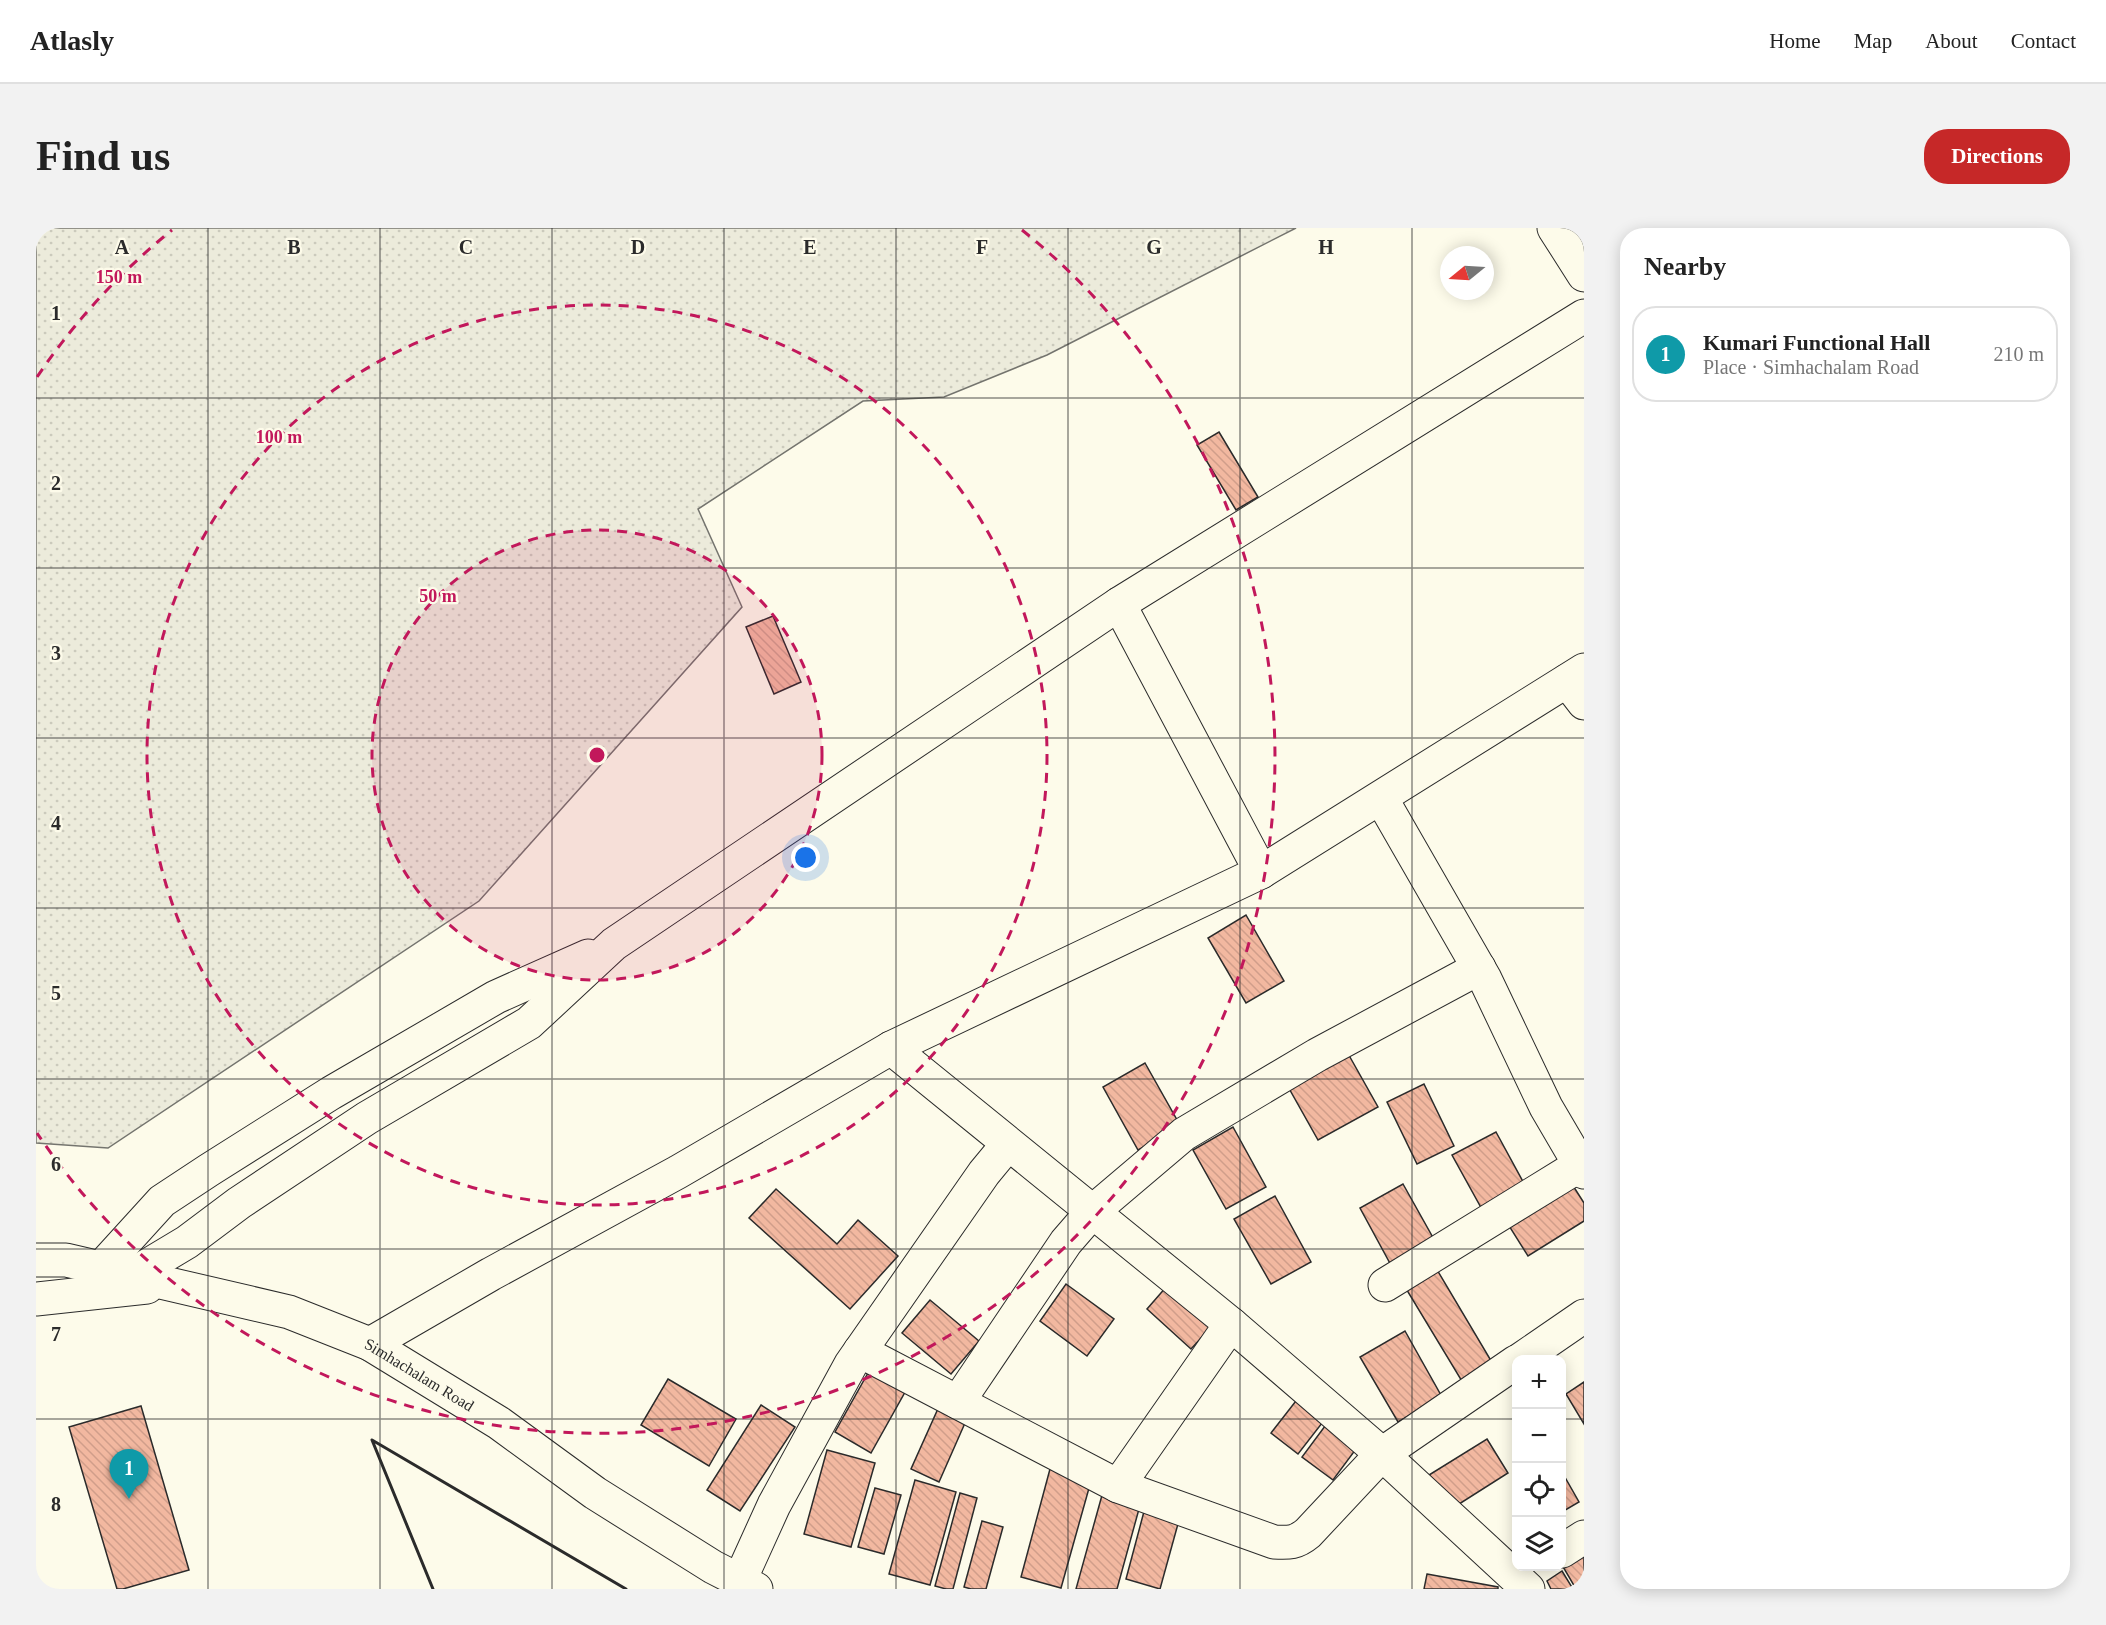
<!DOCTYPE html>
<html lang="en">
<head>
<meta charset="utf-8">
<style>
	:root { --surface:#fff; --page:#f2f2f2; --text:#222; --muted:#767676; --line:#e0e0e0; --accent:#c62828 }
	body { margin:0; font-family:Georgia,serif; background:var(--page); color:var(--text) }
	.controls { position:absolute; right:18px; bottom:18px; display:grid; overflow:hidden; border-radius:12px; box-shadow:0 3px 15px #0003 }
	.controls button { width:54px; height:54px; display:grid; place-items:center; padding:0; border:0; border-bottom:2px solid var(--line); background:var(--surface); color:var(--text); font:30px sans-serif }
	.compass { position:absolute; left:1404px; top:18px; width:54px; height:54px; border-radius:50%; background:var(--surface); box-shadow:0 3px 15px #0003; rotate:252deg }
	.you { position:absolute; left:770px; top:630px; width:21px; height:21px; margin:-15px; border:4px solid #fff; border-radius:50%; background:#1a73e8; box-shadow:0 0 0 9px #1a73e833 }
	.badge { display:grid; place-items:center; width:39px; height:39px; border-radius:50%; background:var(--accent); color:#fff; font-size:20px; font-weight:700 }
	.pin { position:absolute; translate:-50% -50px; filter:drop-shadow(0 2px 3px #0008) }
	.pin::after { content:''; position:absolute; top:32px; width:21px; height:18px; background:inherit; clip-path:polygon(0 0,100% 0,50% 100%) }
	.list { margin:0; padding:0; list-style:none }
	h2 { display:flex; justify-content:space-between; align-items:center; height:78px; margin:0; padding:0 24px; font-size:26px }
	h2 small { font-size:20px; font-weight:400; color:var(--muted) }
	.list li { display:grid; grid-template-columns:39px 1fr auto; gap:18px; align-items:center; box-sizing:border-box; height:96px; margin:0 12px 12px; padding:0 12px; border:2px solid var(--line); border-radius:24px }
	.list b { display:block; font-size:22px; white-space:nowrap }
	.list p { margin:0; font-size:20px; white-space:nowrap; color:var(--muted) }
	.list em { font-size:20px; font-style:normal; color:var(--muted) }
	.icon { flex:none; width:33px; height:33px; fill:none; stroke:currentColor; stroke-width:2; stroke-linecap:round; stroke-linejoin:round }
	.map { position:relative; flex:none; width:1548px; height:1361px; overflow:hidden; border-radius:24px }
	header { display:flex; align-items:center; gap:36px; box-sizing:border-box; height:84px; padding:0 30px; background:var(--surface); border-bottom:2px solid var(--line) }
	header strong { font-size:28px }
	nav { display:flex; gap:33px; margin-inline-start:auto; font-size:21px }
	.intro { display:flex; align-items:center; justify-content:space-between; box-sizing:border-box; height:144px; padding:0 36px }
	h1 { margin:0; font-size:42px }
	.button { padding:15px 27px; border-radius:24px; background:var(--accent); color:#fff; font-size:21px; font-weight:700 }
	main { display:flex; gap:36px; padding:0 36px }
	aside { flex:1; background:var(--surface); border-radius:24px; box-shadow:0 3px 15px #0003 }
	.map>svg:first-child { display:block }
	.green { fill:url(#green-dots); stroke:#74746e; stroke-width:1.5 }
	.building { fill:url(#building-back-hatch); stroke:#2b2b2b; stroke-width:1.5 }
	.lines { fill:none; stroke-linecap:round; stroke-linejoin:round }
	.minor-casing { stroke:#2b2b2b; stroke-width:35 }
	.major-casing { stroke:#2b2b2b; stroke-width:35 }
	.minor { stroke:#fdfbea; stroke-width:33 }
	.major { stroke:#fdfbea; stroke-width:33 }
	.wall { stroke:#2b2b2b; stroke-width:3 }
	.grid { fill:none; stroke:#2b2b2b; stroke-width:1.5; stroke-opacity:0.55 }
	.ring { fill:none; stroke:#c2185b; stroke-width:3; stroke-dasharray:10 8 }
	.labels { text-anchor:middle; dominant-baseline:central; stroke-width:4.5; stroke-linejoin:round; paint-order:stroke }
	.street-label { font-size:16px; fill:#2b2b2b; stroke:#fdfbea }
	.grid-label { font-size:20px; text-anchor:middle; font-weight:bold; fill:#2b2b2b; stroke:#fdfbea; stroke-width:4.5; stroke-linejoin:round; paint-order:stroke }
	.centre { fill:#c2185b; stroke:#fdfbea; stroke-width:3 }
	.ring-label { font-size:18px; text-anchor:middle; font-weight:bold; fill:#c2185b; stroke:#fdfbea; stroke-width:4.5; stroke-linejoin:round; paint-order:stroke }
</style>
</head>
<body>
<header>
<strong>Atlasly</strong>
<nav><a>Home</a><a>Map</a><a>About</a><a>Contact</a></nav>
</header>
<div class="intro"><h1>Find us</h1><a class="button">Directions</a></div>
<main>
<div class="map">
<svg width="1548" height="1361" viewBox="0 0 1548 1361">
	<defs>
		<pattern id="green-dots" width="8" height="8" patternUnits="userSpaceOnUse" patternTransform="scale(1.5)"><rect width="8" height="8" fill="#ecebdb"/><path d="M2 2h.1M6 6h.1" fill="none" stroke="#cbcabc" stroke-width="1.8" stroke-linecap="round"/></pattern>
		<pattern id="building-back-hatch" width="6" height="6" patternUnits="userSpaceOnUse" patternTransform="scale(1.5)"><rect width="6" height="6" fill="#f2b8a0"/><path d="M-1 5l2 2M0 0l6 6M5-1l2 2" fill="none" stroke="#d09e8a"/></pattern>
	</defs>
	<rect width="100%" height="100%" fill="#fdfbea"/>
	<!-- green -->
	<path class="green" d="M 0,0 L 1260,0 L 1011,127 L 908,169 L 827,173 L 662,281 L 706,379 L 443,673 L 72,920 L 0,915 Z"/>
	<!-- building -->
	<g class="building">
		<path d="M 1183,204 L 1222,269 L 1200,282 L 1161,217 Z"/>
		<path d="M 737,388 L 765,454 L 738,466 L 710,399 Z"/>
		<path d="M 1210,687 L 1248,753 L 1210,775 L 1172,710 Z"/>
		<path d="M 1310,822 L 1342,879 L 1282,912 L 1250,855 Z"/>
		<path d="M 1109,835 L 1145,899 L 1102,922 L 1067,859 Z"/>
		<path d="M 1388,856 L 1418,918 L 1381,936 L 1351,874 Z"/>
		<path d="M 1197,899 L 1230,959 L 1190,981 L 1157,922 Z"/>
		<path d="M 1460,904 L 1491,961 L 1448,985 L 1416,927 Z"/>
		<path d="M 1534,953 L 1548,975 L 1548,993 L 1492,1028 L 1470,993 Z"/>
		<path d="M 1367,956 L 1400,1015 L 1356,1039 L 1324,980 Z"/>
		<path d="M 740,961 L 801,1016 L 822,992 L 862,1028 L 814,1081 L 713,990 Z"/>
		<path d="M 1239,968 L 1275,1034 L 1235,1056 L 1198,991 Z"/>
		<path d="M 1397,1035 L 1457,1136 L 1427,1155 L 1366,1054 Z"/>
		<path d="M 1030,1056 L 1078,1091 L 1051,1128 L 1004,1093 Z"/>
		<path d="M 1131,1058 L 1176,1098 L 1155,1121 L 1111,1081 Z"/>
		<path d="M 894,1072 L 943,1113 L 915,1146 L 866,1105 Z"/>
		<path d="M 1369,1103 L 1406,1169 L 1362,1194 L 1324,1129 Z"/>
		<path d="M 837,1136 L 873,1157 L 835,1225 L 799,1204 Z"/>
		<path d="M 632,1151 L 700,1191 L 673,1238 L 605,1197 Z"/>
		<path d="M 1548,1154 L 1548,1196 L 1530,1166 Z"/>
		<path d="M 1263,1169 L 1290,1190 L 1262,1226 L 1235,1205 Z"/>
		<path d="M 905,1174 L 933,1186 L 903,1254 L 875,1241 Z"/>
		<path d="M 725,1177 L 759,1199 L 704,1283 L 671,1262 Z"/>
		<path d="M 105,1178 L 153,1342 L 87,1361 L 81,1361 L 33,1199 Z"/>
		<path d="M 1292,1194 L 1323,1217 L 1297,1252 L 1266,1229 Z"/>
		<path d="M 1451,1211 L 1472,1245 L 1420,1278 L 1402,1259 L 1393,1247 Z"/>
		<path d="M 791,1222 L 839,1235 L 815,1319 L 768,1306 Z"/>
		<path d="M 1014,1241 L 1055,1253 L 1025,1360 L 985,1349 Z"/>
		<path d="M 1526,1244 L 1543,1274 L 1526,1284 Z"/>
		<path d="M 879,1252 L 920,1264 L 894,1357 L 853,1346 Z"/>
		<path d="M 839,1260 L 865,1267 L 848,1326 L 822,1319 Z"/>
		<path d="M 1068,1260 L 1106,1270 L 1081,1361 L 1040,1361 Z"/>
		<path d="M 924,1265 L 941,1270 L 917,1361 L 910,1361 L 899,1358 Z"/>
		<path d="M 1110,1276 L 1145,1285 L 1124,1361 L 1090,1351 Z"/>
		<path d="M 946,1293 L 967,1299 L 950,1361 L 935,1361 L 928,1359 Z"/>
		<path d="M 1548,1323 L 1548,1361 L 1540,1361 L 1526,1337 Z"/>
		<path d="M 1526,1343 L 1537,1361 L 1515,1361 L 1511,1353 Z"/>
		<path d="M 1391,1346 L 1462,1359 L 1462,1361 L 1388,1361 Z"/>
	</g>
	<g class="lines">
		<defs>
			<g id="minor">
				<path d="M 1518,0 L 1548,47"/>
				<path d="M 1083,376 L 1225,644"/>
				<path d="M 1531,453 L 1548,475"/>
				<path d="M 1345,570 L 1449,751 L 1510,879 L 1548,944"/>
				<path d="M 855,820 L 1195,1096 L 1346,1226 L 1492,1361"/>
				<path d="M 65,1040 L 126,973 L 173,942 L 295,865 L 460,769 L 552,728"/>
				<path d="M 96,1047 L 151,1014 L 203,975 L 331,890 L 493,795 L 578,716 L 1083,376 L 1548,88"/>
				<path d="M 1349,1057 L 1544,937"/>
				<path d="M 334,1116 L 455,1046 L 642,944 L 855,820 L 1225,644 L 1548,442"/>
				<path d="M 824,1123 L 1082,1258 L 1238,1314 C 1253,1315 1260,1315 1272,1305 L 1346,1226 L 1480,1134"/>
				<path d="M 1484,1132 L 1548,1088"/>
				<path d="M 922,1174 L 1030,1014 L 1056,984 L 1148,906 L 1281,827 L 1443,740"/>
				<path d="M 1082,1258 L 1195,1096"/>
				<path d="M 1526,1323 L 1548,1309"/>
				<path d="M 704,1352 L 738,1277 L 815,1136 L 948,945 L 972,916"/>
			</g>
			<g id="major">
				<path id="s1" d="M 0,1032 L 30,1032 L 253,1084 L 334,1116 L 463,1195 L 559,1265 L 677,1339 L 720,1361"/>
				<path d="M 0,1071 L 111,1059"/>
			</g>
		</defs>
		<!-- minor casing -->
		<use href="#minor" class="minor-casing"/>
		<!-- major casing -->
		<use href="#major" class="major-casing"/>
		<!-- minor -->
		<use href="#minor" class="minor"/>
		<!-- major -->
		<use href="#major" class="major"/>
		<!-- wall -->
		<path class="wall" d="M 397,1361 L 336,1212 L 590,1361"/>
	</g>
	<!-- grid -->
	<path class="grid" d="M 172,0 L 172,1361M 344,0 L 344,1361M 516,0 L 516,1361M 688,0 L 688,1361M 860,0 L 860,1361M 1032,0 L 1032,1361M 1204,0 L 1204,1361M 1376,0 L 1376,1361M 0,170 L 1548,170M 0,340 L 1548,340M 0,510 L 1548,510M 0,680 L 1548,680M 0,851 L 1548,851M 0,1021 L 1548,1021M 0,1191 L 1480,1191M 1526,1191 L 1548,1191"/>
	<!-- distance rings -->
	<circle cx="561" cy="527" r="225" fill="#c2185b" fill-opacity=".12"/>
	<g class="ring">
		<circle cx="561" cy="527" r="225"/>
		<circle cx="561" cy="527" r="450"/>
		<path d="M1 149A676 676 0 0 1 136 2M986 2A676 676 0 1 1 1 905"/>
	</g>
	<g class="labels">
		<!-- street labels -->
		<g class="street-label">
			<text stroke="none"><textPath href="#s1" startOffset="404">Simhachalam Road</textPath></text>
		</g>
	</g>
	<g class="grid-label">
		<text x="86" y="26">A</text>
		<text x="258" y="26">B</text>
		<text x="430" y="26">C</text>
		<text x="602" y="26">D</text>
		<text x="774" y="26">E</text>
		<text x="946" y="26">F</text>
		<text x="1118" y="26">G</text>
		<text x="1290" y="26">H</text>
		<text x="20" y="92">1</text>
		<text x="20" y="262">2</text>
		<text x="20" y="432">3</text>
		<text x="20" y="602">4</text>
		<text x="20" y="772">5</text>
		<text x="20" y="943">6</text>
		<text x="20" y="1113">7</text>
		<text x="20" y="1283">8</text>
	</g>
	<circle cx="561" cy="527" r="9" class="centre"/>
	<g class="ring-label">
		<text x="83" y="55">150 m</text>
		<text x="243" y="215">100 m</text>
		<text x="402" y="374">50 m</text>
	</g>
</svg>
<div class="controls">
<button>+</button>
<button>−</button>
<button><svg class="icon" aria-label="locate" viewBox="0 0 24 24"><circle cx="12" cy="12" r="6"/><path d="M12 2v4M12 18v4M2 12h4M18 12h4"/></svg></button>
<button><svg class="icon" aria-label="layers" viewBox="0 0 24 24"><path d="M12 4l9 5-9 5-9-5zM3 14l9 5 9-5"/></svg></button>
</div>
<svg class="compass" viewBox="-18 -18 36 36"><path d="M0-13l5 13h-10z" fill="#e53935"/><path d="M0 13l5-13h-10z" fill="#767676"/></svg>
<div class="you"></div>
<div class="pin badge" style="left:93px;top:1271px;background:#0f9aa8">1</div>
</div>
<aside>
<h2>Nearby<small></small></h2>
<ul class="list">
<li><span class="badge" style="background:#0f9aa8">1</span><div><b>Kumari Functional Hall</b><p>Place · Simhachalam Road</p></div><em>210 m</em></li>
</ul>
</aside>
</main>
</body>
</html>
